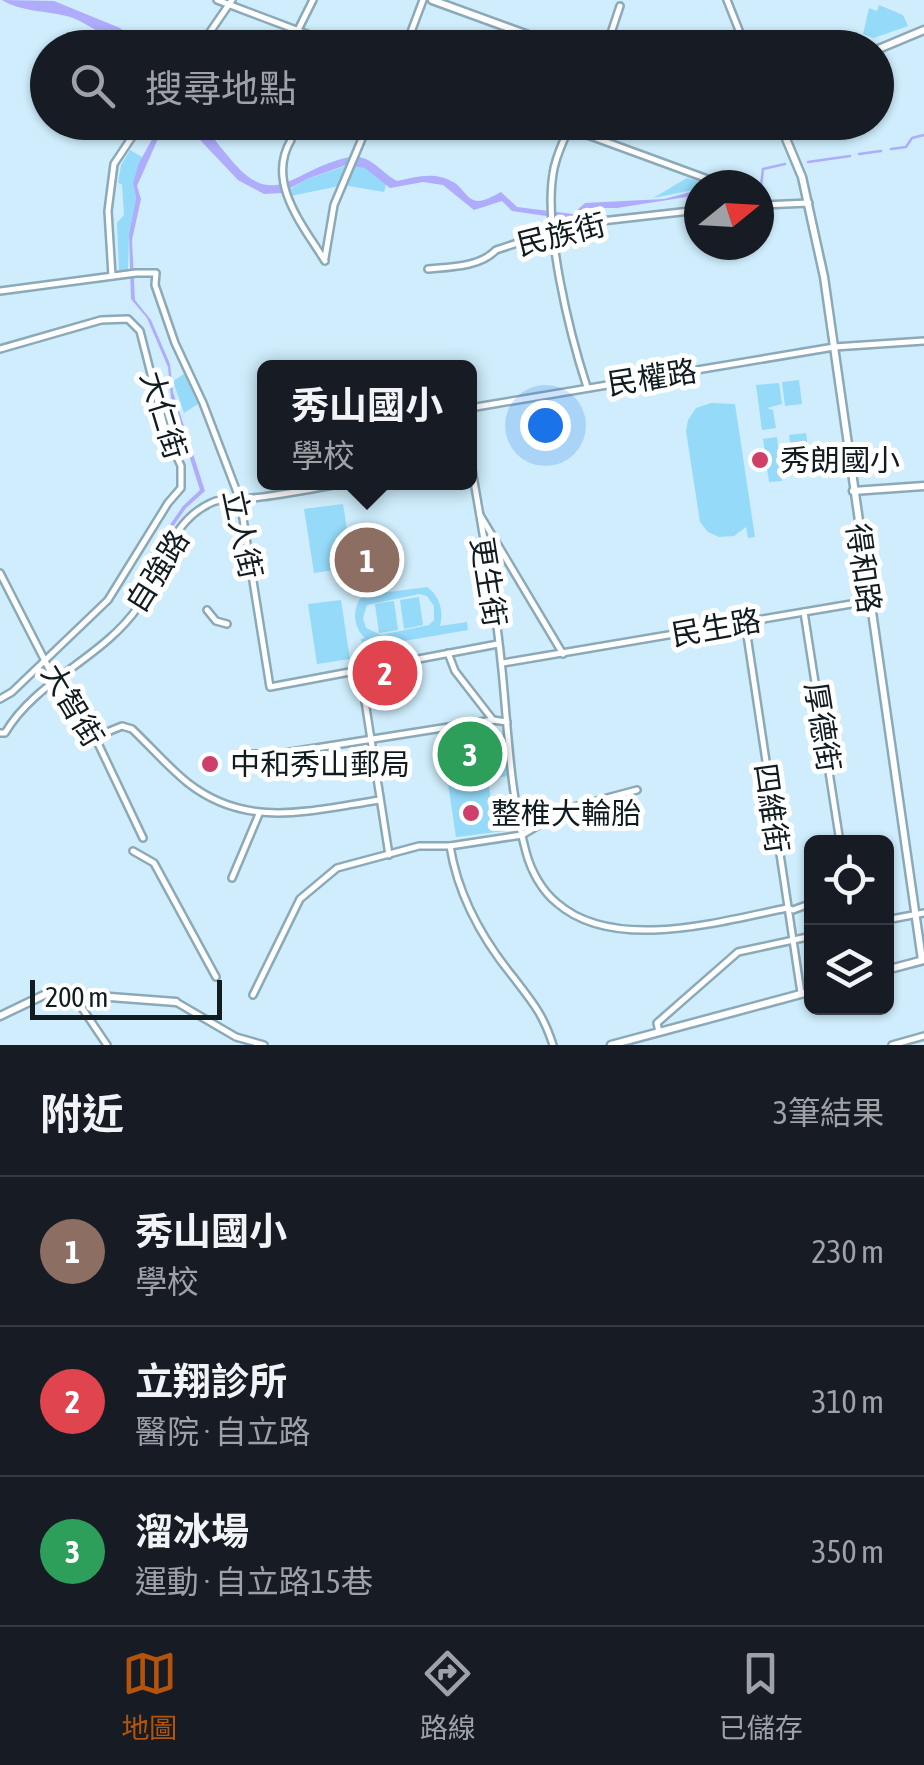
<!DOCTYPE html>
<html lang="zh-TW">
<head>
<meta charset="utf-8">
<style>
	:root { --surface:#171b24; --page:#20242c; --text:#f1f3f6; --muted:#9ea1a6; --line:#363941; --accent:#b45309 }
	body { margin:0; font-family:"Asap Condensed","Noto Sans TC",sans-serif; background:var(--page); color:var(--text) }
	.controls { position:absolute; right:30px; bottom:30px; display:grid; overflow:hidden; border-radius:15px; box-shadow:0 2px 8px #0004 }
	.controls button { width:90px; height:90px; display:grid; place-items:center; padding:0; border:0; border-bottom:2px solid var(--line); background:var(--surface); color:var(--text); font:50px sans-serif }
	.compass { position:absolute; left:684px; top:170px; width:90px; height:90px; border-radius:50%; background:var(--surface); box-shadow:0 2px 8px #0004; rotate:72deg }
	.scale { position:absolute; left:30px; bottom:25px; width:192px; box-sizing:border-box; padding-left:10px; border:5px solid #111c21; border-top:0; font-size:28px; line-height:35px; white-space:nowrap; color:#111c21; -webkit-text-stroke:8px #fff; paint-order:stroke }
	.you { position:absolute; left:545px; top:425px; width:35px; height:35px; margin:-25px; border:8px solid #fff; border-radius:50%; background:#1a73e8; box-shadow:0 0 0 15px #1a73e833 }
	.badge { display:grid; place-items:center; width:65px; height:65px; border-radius:50%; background:var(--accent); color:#fff; font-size:32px; font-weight:700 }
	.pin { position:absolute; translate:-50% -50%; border:5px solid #fff; box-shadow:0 2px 10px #0006 }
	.popup { position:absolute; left:257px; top:360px; width:220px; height:130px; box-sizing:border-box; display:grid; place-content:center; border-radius:15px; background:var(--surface); filter:drop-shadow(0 2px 8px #0005); font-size:32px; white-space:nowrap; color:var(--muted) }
	.popup b { font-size:38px; color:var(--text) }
	.popup::after { content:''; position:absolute; left:50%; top:100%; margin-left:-20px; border:20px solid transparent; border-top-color:var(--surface) }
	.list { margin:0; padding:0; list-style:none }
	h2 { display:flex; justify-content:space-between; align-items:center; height:130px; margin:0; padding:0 40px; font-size:42px }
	h2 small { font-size:32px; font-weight:400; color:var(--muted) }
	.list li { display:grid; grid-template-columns:65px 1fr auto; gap:30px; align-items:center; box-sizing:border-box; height:150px; padding:0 40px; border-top:2px solid var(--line) }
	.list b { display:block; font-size:38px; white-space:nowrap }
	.list p { margin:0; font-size:32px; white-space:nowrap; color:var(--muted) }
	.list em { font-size:32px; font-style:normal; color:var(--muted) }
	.icon { flex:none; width:55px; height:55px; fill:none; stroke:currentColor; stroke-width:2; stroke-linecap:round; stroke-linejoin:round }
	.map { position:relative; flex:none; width:924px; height:1045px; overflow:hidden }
	.search { position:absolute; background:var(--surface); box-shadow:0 2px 8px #0004; left:30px; right:30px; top:30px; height:110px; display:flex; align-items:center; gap:25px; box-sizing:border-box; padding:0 35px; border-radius:55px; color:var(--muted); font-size:38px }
	.sheet { height:580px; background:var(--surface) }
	nav { display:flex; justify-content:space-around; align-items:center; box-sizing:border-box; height:140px; border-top:2px solid var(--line); background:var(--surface); font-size:28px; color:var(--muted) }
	nav a { display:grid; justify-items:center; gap:5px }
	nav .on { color:var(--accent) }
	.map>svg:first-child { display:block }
	.green { fill:#96daf9; fill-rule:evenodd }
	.water { fill:#aeacfb }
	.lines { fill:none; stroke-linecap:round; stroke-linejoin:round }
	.stream { stroke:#aeacfb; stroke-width:2.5 }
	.minor-casing { stroke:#8ca9b7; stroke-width:10 }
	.tertiary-casing { stroke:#8ca9b7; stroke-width:11 }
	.minor { stroke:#fff; stroke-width:5 }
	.tertiary { stroke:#fff; stroke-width:6 }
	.poi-dot { fill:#ce4069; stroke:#fff; stroke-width:4 }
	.labels { text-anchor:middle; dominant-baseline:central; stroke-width:10; stroke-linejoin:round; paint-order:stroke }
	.street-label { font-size:30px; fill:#111c21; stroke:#fff }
	.poi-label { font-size:30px; fill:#111c21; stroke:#fff; text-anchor:start }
</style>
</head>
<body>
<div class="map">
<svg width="924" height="1045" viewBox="0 0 924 1045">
	<rect width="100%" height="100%" fill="#cfedfc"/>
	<!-- green -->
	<g class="green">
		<path d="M 879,5 L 903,15 L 908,26 L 874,38 L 863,34 L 869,8 L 877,11 Z"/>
		<path d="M 130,150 L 142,157 L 133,183 L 136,198 L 129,234 L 128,270 L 119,271 L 117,223 L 124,215 L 122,184 L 118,183 L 121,165 Z"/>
		<path d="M 353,162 L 375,171 L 387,181 L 384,192 L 343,185 Z"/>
		<path d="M 345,166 L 339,186 L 291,196 L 289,190 L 305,180 Z"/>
		<path d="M 687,178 L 712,185 L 699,185 L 699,189 L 653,198 Z"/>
		<path d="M 184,374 L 198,404 L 184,413 L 173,381 Z"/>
		<path d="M 799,380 L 802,404 L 785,406 L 782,382 Z"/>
		<path d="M 779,383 L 782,404 L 767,408 L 773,410 L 776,428 L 762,430 L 756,385 Z"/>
		<path d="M 711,403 L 735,404 L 755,537 L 748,538 L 746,527 L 734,536 L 719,537 L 708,532 L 700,522 L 686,431 L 688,420 L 696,408 Z"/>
		<path d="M 806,433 L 810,465 L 793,467 L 789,435 Z"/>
		<path d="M 777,437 L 782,481 L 769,482 L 763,439 Z"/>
		<path d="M 343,504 L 353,567 L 314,573 L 304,509 Z"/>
		<path d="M 427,587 C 440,596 444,612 440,626 L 467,622 L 468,630 L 363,648 L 361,639 L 365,638 C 354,628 352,611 360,599 L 367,595 ZM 419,594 L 427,596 L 434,606 L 434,620 L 429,625 L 381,635 L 366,628 L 363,618 L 367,605 Z"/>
		<path d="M 419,597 L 423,625 L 404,629 L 400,600 Z"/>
		<path d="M 341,600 L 350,659 L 317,664 L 308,604 Z"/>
		<path d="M 394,601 L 398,630 L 379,633 L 375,604 Z"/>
		<path d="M 492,729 L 494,736 L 501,738 L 507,776 L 488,779 L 491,801 L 510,799 L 513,822 L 505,826 L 505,831 L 456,837 L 444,757 L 450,756 L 448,742 L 453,741 L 452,735 Z"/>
	</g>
	<!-- water -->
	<g class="water">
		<path d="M 2,0 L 54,1 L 120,28 L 140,47 C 118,48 95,27 73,18 C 50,10 23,13 2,0 Z"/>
		<path d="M 161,123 L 165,123 L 137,186 L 141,199 L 132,240 L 135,300 L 151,320 L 170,364 L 173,392 L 205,491 L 186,508 L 145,567 L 142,565 L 183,506 L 200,490 L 171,398 L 168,367 L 147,318 L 131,299 L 129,234 L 136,198 L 133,183 L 139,163 Z"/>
		<path d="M 192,123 L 206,123 C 211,138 222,148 232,161 C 272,208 290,175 335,161 C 342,159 349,156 358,157 C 374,159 383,174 397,181 C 416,177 434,171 453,182 C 462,186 467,201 478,201 C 485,201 495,195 501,192 L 517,207 L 573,214 L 585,203 L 664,199 L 694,191 L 699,191 L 699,195 L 617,208 L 590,208 L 574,220 L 512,211 L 502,201 L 474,210 L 443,185 L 423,182 L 390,188 L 365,168 L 346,165 L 307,179 L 281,193 L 264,194 L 238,180 L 200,140 Z"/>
	</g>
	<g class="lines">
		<!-- stream -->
		<g class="stream">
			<path d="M 891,149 L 906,147 L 912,138 L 924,135"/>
			<path d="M 859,154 L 881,151"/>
			<path d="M 808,162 L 850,156"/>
			<path d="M 761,186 L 763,169 L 785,164"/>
		</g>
		<defs>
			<g id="minor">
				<path d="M 217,0 L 344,48"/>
				<path d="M 727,0 L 746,48"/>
				<path d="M 199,48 L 232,0"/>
				<path d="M 289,48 L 313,0"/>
				<path d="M 405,48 L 423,0"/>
				<path d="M 606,48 L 620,6"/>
				<path d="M 281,122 L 289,127 L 291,140 C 266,182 302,224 325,261"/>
				<path d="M 552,122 L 724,185"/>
				<path d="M 571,122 C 565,139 555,156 553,174 C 544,229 569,332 587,387"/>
				<path d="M 759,205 L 809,203"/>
				<path d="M 325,258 L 334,205 L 369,122"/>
				<path d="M 428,269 C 451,267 480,267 496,250 L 575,224 L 699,210"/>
				<path d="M 112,276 L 108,211 L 114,164 L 142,122"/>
				<path d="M 0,291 L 136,273 L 156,273 L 155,285 L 175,343 L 203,403 L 240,500 L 270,687 L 498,644"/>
				<path d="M 0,349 L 101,320 L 128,319 L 140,331 L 166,433 L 181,466 L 181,488 L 168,503 L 108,600 L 12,692 L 0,699"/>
				<path d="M 470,408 L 834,347 L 924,341"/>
				<path d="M 470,458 C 482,528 495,599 502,670 C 508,730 510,794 526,852 C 531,871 542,891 557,903 C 614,953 722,921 787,908 L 793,910 L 812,903"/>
				<path d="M 480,515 L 563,654"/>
				<path d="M 0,573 L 66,702 L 95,737 L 143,838"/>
				<path d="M 207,610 L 216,621 L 227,624"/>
				<path d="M 804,612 L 840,842"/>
				<path d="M 745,622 L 801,993"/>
				<path d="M 448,653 L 455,671 L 493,720"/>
				<path d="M 503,663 L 869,601"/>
				<path d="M 360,669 L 389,855"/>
				<path d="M 0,733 L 5,733 C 36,680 103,658 138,607 C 163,571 168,521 213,502 C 222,498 233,501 243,499 C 279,496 315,488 350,482"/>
				<path d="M 95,737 L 122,726 L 132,729 C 150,746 168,767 188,783 C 248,830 311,810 380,800"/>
				<path d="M 251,754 L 278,754 L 493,720 L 507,722"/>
				<path d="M 450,846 C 458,896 482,939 514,978 C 533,1003 543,1014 553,1045"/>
				<path d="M 133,851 L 154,863 L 216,977"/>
				<path d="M 232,878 L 259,814"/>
				<path d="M 886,920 L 924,913"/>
				<path d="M 66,995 L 78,1002 L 107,1045"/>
				<path d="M 253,995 L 300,899 L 337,868 L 419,846 L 450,846 L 522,835 L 566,809 L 637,790"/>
				<path d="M 176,1002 L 236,1037 L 264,1045"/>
				<path d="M 659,1032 L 657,1023 L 738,952 L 812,936"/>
				<path d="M 892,1045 L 924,1036"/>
			</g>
			<g id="tertiary">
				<path d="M 432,0 L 564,48"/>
				<path d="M 876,50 L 924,30"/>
				<path d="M 779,122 L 802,177 L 824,277 L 922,960"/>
				<path d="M 853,491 L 924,486"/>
				<path d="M 886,970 L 924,960"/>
				<path d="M 0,1016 L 46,994 L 57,993 L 176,1002"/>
				<path d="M 611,1045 L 812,991"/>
			</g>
		</defs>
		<!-- minor casing -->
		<use href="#minor" class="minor-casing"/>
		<!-- tertiary casing -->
		<use href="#tertiary" class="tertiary-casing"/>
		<!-- minor -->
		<use href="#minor" class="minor"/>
		<!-- tertiary -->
		<use href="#tertiary" class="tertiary"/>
	</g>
	<!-- markers -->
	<g class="poi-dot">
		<circle cx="760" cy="460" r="10"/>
		<circle cx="210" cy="764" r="10"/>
		<circle cx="471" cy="813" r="10"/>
	</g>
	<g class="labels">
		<!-- street labels -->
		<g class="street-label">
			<text transform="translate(561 234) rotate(-14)">民族街</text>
			<text transform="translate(652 377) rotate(-9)">民權路</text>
			<text transform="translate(164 415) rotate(73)">大仁街</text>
			<text transform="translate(243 534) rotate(78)">立人街</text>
			<text transform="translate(864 568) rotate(82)">得和路</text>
			<text transform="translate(157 571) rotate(-58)">自強路</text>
			<text transform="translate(489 582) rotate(81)">更生街</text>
			<text transform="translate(716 627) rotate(-10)">民生路</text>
			<text transform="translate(73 705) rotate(59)">大智街</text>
			<text transform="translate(823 727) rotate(81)">厚德街</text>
			<text transform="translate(772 808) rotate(82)">四維街</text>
		</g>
		<!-- poi labels -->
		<g class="poi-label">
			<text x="780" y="460">秀朗國小</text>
			<text x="230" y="764">中和秀山郵局</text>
			<text x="491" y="813">整椎大輪胎</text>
		</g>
	</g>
</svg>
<div class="controls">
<button><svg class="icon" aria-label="locate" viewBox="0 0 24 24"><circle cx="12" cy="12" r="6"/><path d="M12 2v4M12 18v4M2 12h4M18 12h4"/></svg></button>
<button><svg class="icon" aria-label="layers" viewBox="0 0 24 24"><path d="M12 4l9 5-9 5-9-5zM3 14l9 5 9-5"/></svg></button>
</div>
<svg class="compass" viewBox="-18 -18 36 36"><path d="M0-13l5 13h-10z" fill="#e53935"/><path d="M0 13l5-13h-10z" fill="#9ea1a6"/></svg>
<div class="scale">200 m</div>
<div class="you"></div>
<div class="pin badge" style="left:367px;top:560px;background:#8d6e63">1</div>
<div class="popup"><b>秀山國小</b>學校</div>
<div class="pin badge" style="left:385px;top:673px;background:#e0444e">2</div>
<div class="pin badge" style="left:470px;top:754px;background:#2e9e5b">3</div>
<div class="search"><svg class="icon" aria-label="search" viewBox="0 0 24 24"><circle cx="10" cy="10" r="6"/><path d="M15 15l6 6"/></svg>搜尋地點</div>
</div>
<section class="sheet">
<h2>附近<small>3筆結果</small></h2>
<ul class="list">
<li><span class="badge" style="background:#8d6e63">1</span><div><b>秀山國小</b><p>學校</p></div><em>230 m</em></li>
<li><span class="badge" style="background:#e0444e">2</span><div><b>立翔診所</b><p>醫院 · 自立路</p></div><em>310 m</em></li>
<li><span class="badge" style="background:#2e9e5b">3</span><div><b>溜冰場</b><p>運動 · 自立路15巷</p></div><em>350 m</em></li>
</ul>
</section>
<nav>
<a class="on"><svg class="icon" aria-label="map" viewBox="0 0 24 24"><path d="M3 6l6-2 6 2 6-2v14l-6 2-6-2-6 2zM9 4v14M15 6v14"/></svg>地圖</a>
<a><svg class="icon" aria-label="directions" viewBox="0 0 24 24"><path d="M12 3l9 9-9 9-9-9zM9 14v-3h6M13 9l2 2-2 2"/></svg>路線</a>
<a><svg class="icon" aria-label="saved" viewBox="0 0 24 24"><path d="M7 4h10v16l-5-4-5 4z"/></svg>已儲存</a>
</nav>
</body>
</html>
